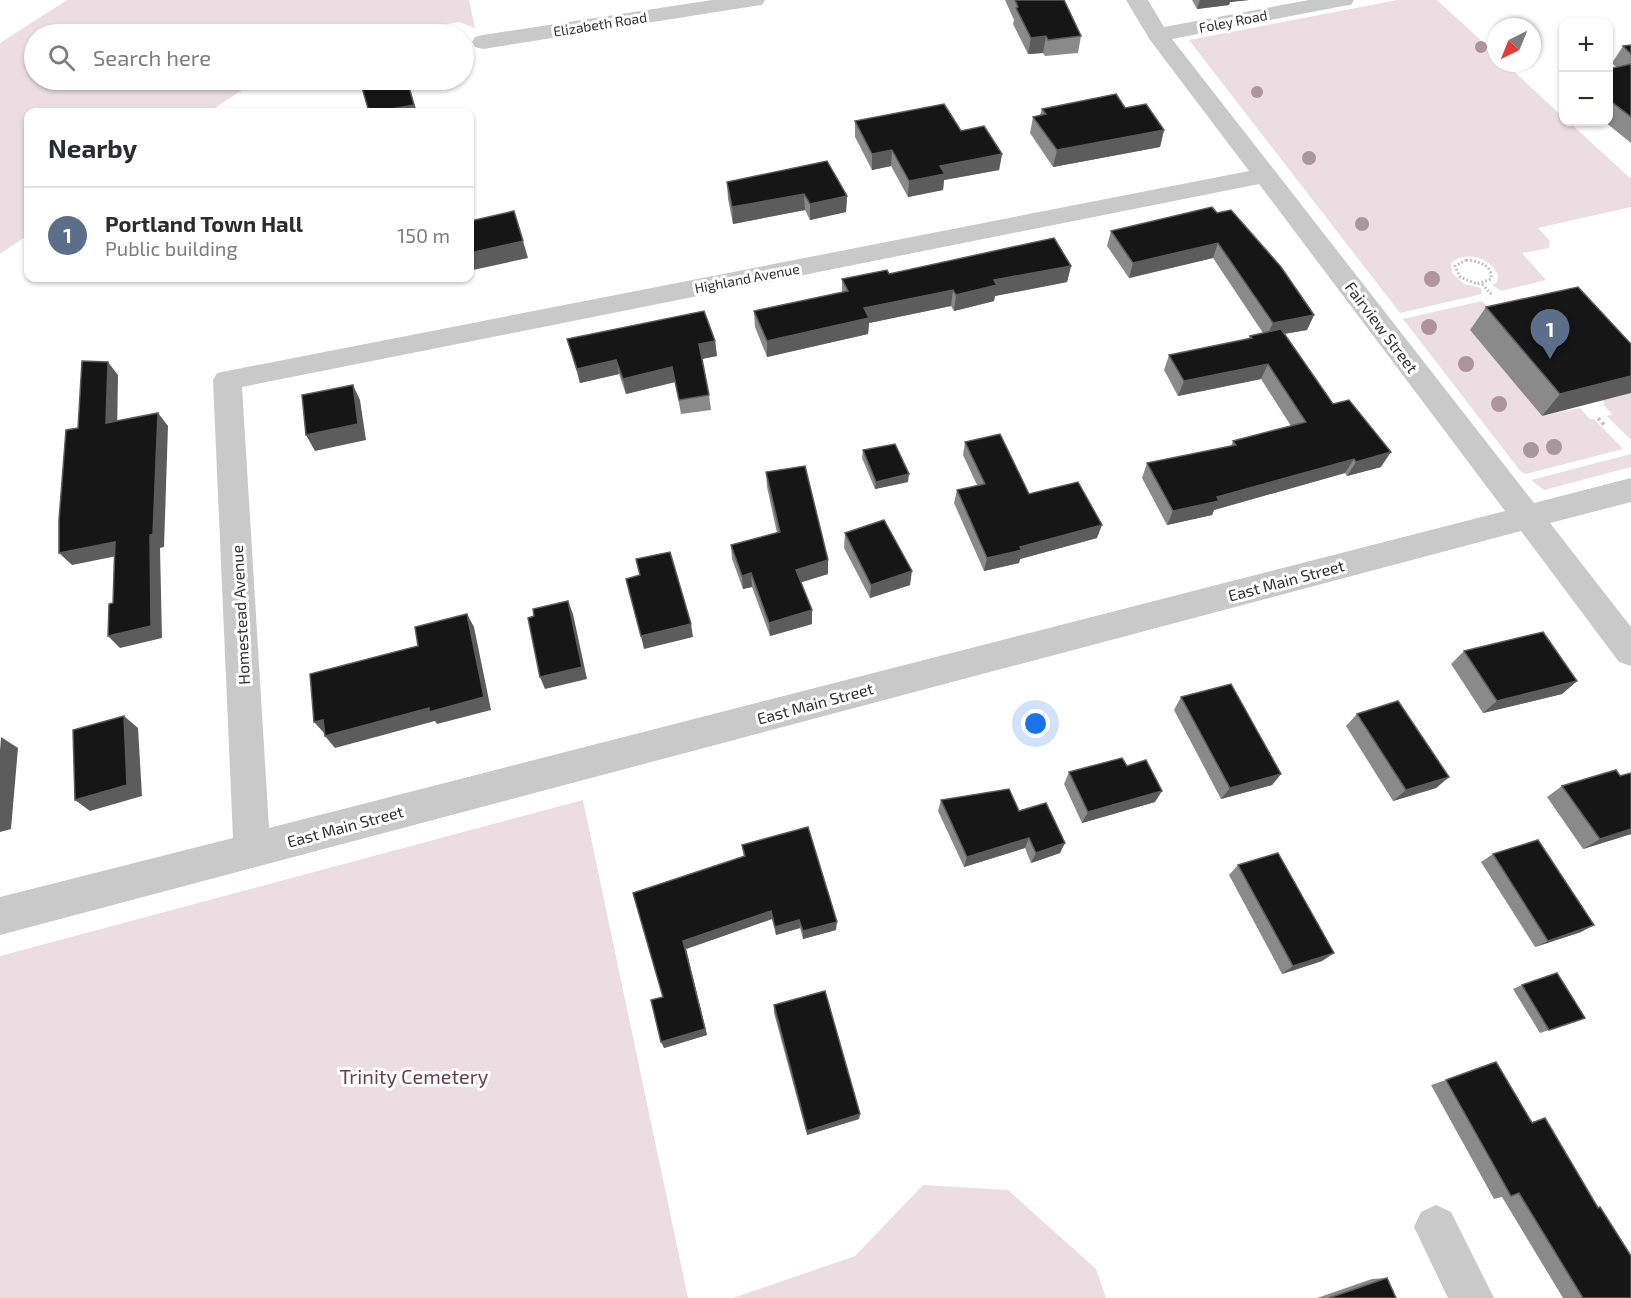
<!DOCTYPE html>
<html lang="en">
<head>
<meta charset="utf-8">
<style>
	:root { --surface:#fff; --page:#f7f7f7; --text:#2b2b33; --muted:#7c7c81; --line:#e1e1e2; --accent:#b45309 }
	body { margin:0; font-family:"Exo 2",sans-serif; background:var(--page); color:var(--text) }
	.controls { position:absolute; right:18px; top:18px; display:grid; overflow:hidden; border-radius:12px; box-shadow:0 2px 4px #0004 }
	.controls button { width:54px; height:54px; display:grid; place-items:center; padding:0; border:0; border-bottom:2px solid var(--line); background:var(--surface); color:var(--text); font:30px sans-serif }
	.compass { position:absolute; left:1487px; top:18px; width:54px; height:54px; border-radius:50%; background:var(--surface); box-shadow:0 2px 4px #0004; rotate:223deg }
	.you { position:absolute; left:1036px; top:724px; width:21px; height:21px; margin:-15px; border:4px solid #fff; border-radius:50%; background:#1a73e8; box-shadow:0 0 0 9px #1a73e833 }
	.badge { display:grid; place-items:center; width:39px; height:39px; border-radius:50%; background:var(--accent); color:#fff; font-size:20px; font-weight:700 }
	.pin { position:absolute; translate:-50% -50px; filter:drop-shadow(0 2px 3px #0008) }
	.pin::after { content:''; position:absolute; top:32px; width:21px; height:18px; background:inherit; clip-path:polygon(0 0,100% 0,50% 100%) }
	.list { margin:0; padding:0; list-style:none }
	h2 { display:flex; justify-content:space-between; align-items:center; height:78px; margin:0; padding:0 24px; font-size:26px }
	h2 small { font-size:20px; font-weight:400; color:var(--muted) }
	.list li { display:grid; grid-template-columns:39px 1fr auto; gap:18px; align-items:center; box-sizing:border-box; height:96px; padding:0 24px; border-top:2px solid var(--line) }
	.list b { display:block; font-size:22px; white-space:nowrap }
	.list p { margin:0; font-size:20px; white-space:nowrap; color:var(--muted) }
	.list em { font-size:20px; font-style:normal; color:var(--muted) }
	.icon { flex:none; width:33px; height:33px; fill:none; stroke:currentColor; stroke-width:2; stroke-linecap:round; stroke-linejoin:round }
	.map { position:relative; flex:none; width:1631px; height:1298px; overflow:hidden }
	.search { position:absolute; background:var(--surface); box-shadow:0 2px 4px #0004; left:24px; top:24px; width:450px; height:66px; display:flex; align-items:center; gap:15px; box-sizing:border-box; padding:0 21px; border-radius:33px; color:var(--muted); font-size:22px }
	.panel { position:absolute; background:var(--surface); box-shadow:0 2px 4px #0004; left:24px; top:108px; width:450px; height:174px; border-radius:12px }
	.map>svg:first-child { display:block }
	.green { fill:#ecdde3 }
	.lines { fill:none; stroke-linecap:round; stroke-linejoin:round }
	.path-far1 { stroke:#c3c3c3; stroke-width:3; stroke-dasharray:2 2; stroke-linecap:butt }
	.path { stroke:#c3c3c3; stroke-width:4; stroke-dasharray:3 3; stroke-linecap:butt }
	.minor { fill:#c9c9c9; fill-rule:evenodd }
	.tree { fill:#ae949d }
	.wall { fill:#8a8a8a }
	.shaded-wall { fill:#5c5c5c }
	.building { fill:#161616; stroke:#5c5c5c; stroke-width:1.5 }
	.labels { text-anchor:middle; dominant-baseline:central; stroke-width:6; stroke-linejoin:round; paint-order:stroke }
	.far-street-label { font-size:14px; fill:#2f2f2f; stroke:#fff }
	.street-label { font-size:16px; fill:#2f2f2f; stroke:#fff }
	.near-park-label { font-size:20px; fill:#6b3c4d; stroke:#fff }
</style>
</head>
<body>
<div class="map">
<svg width="1631" height="1298" viewBox="0 0 1631 1298">
	<rect width="100%" height="100%" fill="#fff"/>
	<!-- green -->
	<g class="green">
		<path d="M 67,0 L 469,0 L 475,28 L 459,22 L 396,34 L 34,34 L 34,80 L 257,80 L 209,112 L 28,112 L 28,235 L 0,254 L 0,43 Z"/>
		<path d="M 1397,0 L 1437,0 L 1496,54 L 1496,63 L 1505,63 L 1563,117 L 1564,122 L 1569,122 L 1631,179 L 1631,207 L 1538,228 L 1550,241 L 1549,248 L 1522,253 L 1546,280 L 1501,291 L 1492,285 L 1497,282 L 1498,275 C 1491,258 1466,250 1451,263 L 1452,273 L 1464,284 L 1481,288 L 1482,294 L 1400,313 L 1189,40 Z"/>
		<path d="M 1482,301 L 1503,323 L 1471,331 L 1542,416 L 1580,408 L 1590,419 L 1594,419 L 1623,449 L 1526,474 L 1521,472 L 1403,319 Z"/>
		<path d="M 1631,393 L 1631,440 L 1607,416 L 1612,414 L 1603,404 L 1605,403 L 1603,400 Z"/>
		<path d="M 1631,454 L 1631,467 L 1544,490 L 1531,480 Z"/>
		<path d="M 583,800 L 688,1298 L 0,1298 L 0,956 Z"/>
		<path d="M 923,1185 L 1008,1190 L 1096,1269 L 1106,1298 L 733,1298 L 855,1256 Z"/>
	</g>
	<g class="lines">
		<!-- path-far1 -->
		<g class="path-far1">
			<path d="M 1466,260 C 1478,261 1493,265 1491,279 L 1477,284 L 1460,277 L 1455,266 Z"/>
			<path d="M 1482,284 L 1493,296"/>
		</g>
		<!-- path -->
		<path class="path" d="M 1598,418 L 1605,426"/>
		<!-- minor -->
		<g class="minor">
			<path d="M 712,0 L 765,0 L 762,5 L 754,6 L 483,49 L 475,47 L 472,42 L 475,37 L 483,35 Z"/>
			<path d="M 1126,0 L 1148,0 L 1164,27 L 1309,0 L 1354,0 L 1351,5 L 1343,6 L 1172,39 L 1534,503 L 1631,478 L 1631,502 L 1550,523 L 1631,627 L 1631,666 L 1619,662 L 1521,531 L 0,935 L 0,897 L 233,838 L 213,380 L 217,373 L 1249,171 L 1150,40 ZM 1259,184 L 1505,511 L 269,828 L 242,387 Z"/>
			<path d="M 1436,1205 L 1451,1212 L 1494,1298 L 1448,1298 L 1414,1227 L 1421,1212 Z"/>
		</g>
	</g>
	<!-- trees -->
	<g class="tree">
		<circle cx="1481" cy="47" r="6"/>
		<circle cx="1257" cy="92" r="6"/>
		<circle cx="1309" cy="158" r="7"/>
		<circle cx="1362" cy="224" r="7"/>
		<circle cx="1432" cy="279" r="8"/>
		<circle cx="1429" cy="327" r="8"/>
		<circle cx="1466" cy="364" r="8"/>
		<circle cx="1499" cy="404" r="8"/>
		<circle cx="1554" cy="447" r="8"/>
		<circle cx="1531" cy="450" r="8"/>
	</g>
	<!-- wall -->
	<g class="wall">
		<path d="M 1005,0 L 1064,0 L 1081,36 L 1078,53 L 1045,56 L 1043,53 L 1028,54 L 1013,24 L 1014,20 Z"/>
		<path d="M 1192,0 L 1249,0 L 1230,2 L 1229,5 L 1197,9 Z"/>
		<path d="M 1631,45 L 1631,143 L 1605,122 L 1608,122 L 1608,69 L 1616,67 L 1612,63 L 1623,46 Z"/>
		<path d="M 1125,108 L 1164,130 L 1160,147 L 1053,167 L 1030,133 L 1033,117 L 1040,115 L 1042,109 Z"/>
		<path d="M 855,121 L 961,131 L 1002,154 L 999,170 L 944,180 L 943,190 L 908,197 L 891,166 L 872,170 L 855,137 Z"/>
		<path d="M 727,182 L 847,196 L 846,212 L 810,220 L 805,210 L 733,224 L 728,199 Z"/>
		<path d="M 1217,213 L 1314,315 L 1307,330 L 1284,334 L 1333,404 L 1381,467 L 1347,476 L 1345,473 L 1214,510 L 1212,515 L 1167,525 L 1142,478 L 1147,463 L 1231,446 L 1233,441 L 1291,426 L 1261,379 L 1178,396 L 1164,370 L 1169,355 L 1248,339 L 1250,336 L 1263,333 L 1213,258 L 1129,278 L 1107,246 L 1111,231 Z"/>
		<path d="M 1071,266 L 1067,282 L 995,296 L 994,301 L 954,311 L 951,306 L 869,323 L 868,334 L 767,357 L 755,327 L 754,311 L 842,292 L 842,279 L 889,274 Z"/>
		<path d="M 1486,307 L 1631,344 L 1542,416 L 1470,330 Z"/>
		<path d="M 567,339 L 715,341 L 717,356 L 702,359 L 709,395 L 711,410 L 681,414 L 675,382 L 626,394 L 619,374 L 580,383 Z"/>
		<path d="M 965,442 L 1029,494 L 1097,538 L 1020,559 L 1019,563 L 984,571 L 954,503 L 957,490 L 977,485 L 963,455 Z"/>
		<path d="M 863,450 L 908,482 L 875,489 L 862,458 Z"/>
		<path d="M 766,472 L 828,574 L 801,582 L 812,624 L 770,636 L 752,587 L 743,589 L 732,559 L 731,545 L 777,533 L 767,487 Z"/>
		<path d="M 845,533 L 910,585 L 870,598 L 844,548 Z"/>
		<path d="M 1464,651 L 1577,681 L 1562,694 L 1483,713 L 1451,664 Z"/>
		<path d="M 1181,697 L 1281,774 L 1272,785 L 1221,799 L 1174,710 Z"/>
		<path d="M 1357,714 L 1449,777 L 1436,788 L 1393,801 L 1346,726 Z"/>
		<path d="M 1127,766 L 1155,802 L 1082,823 L 1064,784 L 1069,772 Z"/>
		<path d="M 1620,776 L 1631,834 L 1583,849 L 1547,797 L 1562,786 Z"/>
		<path d="M 941,800 L 1019,811 L 1060,853 L 1031,863 L 1025,848 L 964,867 L 938,811 Z"/>
		<path d="M 742,845 L 836,930 L 803,939 L 800,928 L 776,935 L 772,919 L 686,949 L 707,1035 L 664,1048 L 663,997 L 633,893 L 744,857 Z"/>
		<path d="M 1493,854 L 1581,932 L 1535,947 L 1481,862 Z"/>
		<path d="M 1238,865 L 1334,953 L 1322,961 L 1282,974 L 1229,875 Z"/>
		<path d="M 1522,985 L 1585,1018 L 1540,1033 L 1513,989 Z"/>
		<path d="M 774,1005 L 860,1114 L 859,1119 L 807,1135 L 774,1013 Z"/>
		<path d="M 1446,1080 L 1532,1122 L 1545,1118 L 1597,1207 L 1600,1207 L 1631,1298 L 1563,1298 L 1502,1197 L 1494,1199 L 1431,1085 Z"/>
		<path d="M 1387,1278 L 1396,1298 L 1317,1298 L 1372,1279 Z"/>
	</g>
	<!-- shaded-wall -->
	<g class="shaded-wall">
		<path d="M 1200,0 L 1249,0 L 1230,2 L 1229,5 L 1197,9 Z"/>
		<path d="M 1046,36 L 1043,53 L 1028,54 L 1031,38 Z"/>
		<path d="M 407,80 L 417,112 L 374,112 Z"/>
		<path d="M 1164,130 L 1160,147 L 1053,167 L 1057,150 Z"/>
		<path d="M 892,150 L 891,166 L 872,170 L 872,154 Z"/>
		<path d="M 1002,154 L 999,170 L 944,180 L 943,190 L 908,197 L 909,181 L 940,166 Z"/>
		<path d="M 804,194 L 805,210 L 733,224 L 732,207 Z"/>
		<path d="M 847,196 L 846,212 L 810,220 L 810,204 Z"/>
		<path d="M 523,241 L 528,258 L 473,270 L 470,260 L 470,253 Z"/>
		<path d="M 1218,243 L 1213,258 L 1129,278 L 1133,263 Z"/>
		<path d="M 1071,266 L 1067,282 L 995,296 L 994,301 L 954,311 L 956,295 L 994,280 Z"/>
		<path d="M 953,290 L 951,306 L 869,323 L 868,334 L 767,357 L 767,341 L 864,308 Z"/>
		<path d="M 1314,315 L 1307,330 L 1266,337 L 1273,323 Z"/>
		<path d="M 715,341 L 717,356 L 701,359 L 699,344 Z"/>
		<path d="M 616,360 L 619,374 L 580,383 L 577,369 Z"/>
		<path d="M 108,362 L 118,375 L 117,436 L 106,423 Z"/>
		<path d="M 1268,364 L 1261,379 L 1178,396 L 1184,381 Z"/>
		<path d="M 672,367 L 675,382 L 626,394 L 623,379 Z"/>
		<path d="M 1631,376 L 1631,393 L 1542,416 L 1560,394 Z"/>
		<path d="M 353,385 L 360,400 L 366,440 L 315,451 L 306,435 Z"/>
		<path d="M 158,413 L 168,426 L 164,547 L 160,548 L 162,638 L 120,648 L 108,636 L 150,535 Z"/>
		<path d="M 1391,452 L 1381,467 L 1347,476 L 1356,462 Z"/>
		<path d="M 1354,459 L 1345,473 L 1214,510 L 1212,515 L 1167,525 L 1173,511 L 1217,497 Z"/>
		<path d="M 909,474 L 908,482 L 875,489 L 876,482 Z"/>
		<path d="M 1102,525 L 1097,538 L 1020,559 L 1019,563 L 984,571 L 987,558 L 1020,547 Z"/>
		<path d="M 115,542 L 127,554 L 72,565 L 59,553 Z"/>
		<path d="M 828,560 L 828,574 L 796,584 L 796,570 Z"/>
		<path d="M 912,571 L 910,585 L 870,598 L 871,585 Z"/>
		<path d="M 751,573 L 752,587 L 743,589 L 742,576 Z"/>
		<path d="M 568,601 L 573,614 L 587,679 L 545,689 L 540,677 Z"/>
		<path d="M 812,610 L 812,624 L 770,636 L 769,623 Z"/>
		<path d="M 467,614 L 474,627 L 491,710 L 437,724 L 435,721 L 335,748 L 325,736 Z"/>
		<path d="M 691,624 L 693,637 L 644,649 L 641,636 Z"/>
		<path d="M 1577,681 L 1562,694 L 1483,713 L 1497,701 Z"/>
		<path d="M 124,716 L 138,728 L 142,796 L 90,811 L 75,800 Z"/>
		<path d="M 323,720 L 325,734 L 314,722 Z"/>
		<path d="M 1,737 L 18,748 L 11,829 L 0,832 L 0,751 Z"/>
		<path d="M 1281,774 L 1272,785 L 1221,799 L 1230,788 Z"/>
		<path d="M 1449,777 L 1436,788 L 1393,801 L 1406,790 Z"/>
		<path d="M 1162,791 L 1155,802 L 1082,823 L 1088,812 Z"/>
		<path d="M 1631,829 L 1631,834 L 1583,849 L 1600,839 Z"/>
		<path d="M 1029,838 L 1025,848 L 964,867 L 967,857 Z"/>
		<path d="M 1065,843 L 1060,853 L 1031,863 L 1036,853 Z"/>
		<path d="M 771,911 L 772,919 L 686,949 L 707,1035 L 664,1048 L 661,1042 L 683,941 Z"/>
		<path d="M 799,920 L 800,928 L 776,935 L 775,927 Z"/>
		<path d="M 837,922 L 836,930 L 803,939 L 803,931 Z"/>
		<path d="M 1594,925 L 1581,932 L 1535,947 L 1548,941 Z"/>
		<path d="M 1334,953 L 1322,961 L 1282,974 L 1293,966 Z"/>
		<path d="M 860,1114 L 859,1119 L 807,1135 L 807,1131 Z"/>
	</g>
	<!-- building -->
	<g class="building">
		<path d="M 1015,0 L 1064,0 L 1081,36 L 1048,40 L 1046,36 L 1031,38 L 1016,8 L 1018,7 Z"/>
		<path d="M 1631,45 L 1631,54 L 1623,46 Z"/>
		<path d="M 1631,64 L 1631,117 L 1608,99 L 1608,69 Z"/>
		<path d="M 382,80 L 407,80 L 414,105 L 374,112 L 369,112 L 361,84 Z"/>
		<path d="M 1116,94 L 1125,108 L 1146,104 L 1164,130 L 1057,150 L 1033,117 L 1046,114 L 1042,109 Z"/>
		<path d="M 944,104 L 961,131 L 984,126 L 1002,154 L 940,166 L 945,174 L 909,181 L 892,150 L 872,154 L 855,121 Z"/>
		<path d="M 827,161 L 847,196 L 810,204 L 804,194 L 732,207 L 727,182 Z"/>
		<path d="M 1212,207 L 1217,213 L 1231,210 L 1281,267 L 1314,315 L 1273,323 L 1218,243 L 1133,263 L 1111,231 Z"/>
		<path d="M 514,211 L 523,241 L 470,253 L 470,221 Z"/>
		<path d="M 1054,238 L 1071,266 L 994,280 L 997,285 L 956,295 L 953,290 L 864,308 L 869,318 L 767,341 L 754,311 L 848,291 L 842,279 L 887,270 L 889,274 Z"/>
		<path d="M 1578,287 L 1631,344 L 1631,376 L 1560,394 L 1486,307 Z"/>
		<path d="M 704,311 L 715,341 L 699,344 L 709,395 L 679,400 L 672,367 L 623,379 L 616,360 L 577,369 L 567,339 Z"/>
		<path d="M 1281,329 L 1333,404 L 1349,400 L 1391,452 L 1356,462 L 1354,459 L 1217,497 L 1219,501 L 1173,511 L 1147,463 L 1236,445 L 1233,441 L 1306,422 L 1268,364 L 1184,381 L 1169,355 L 1252,338 L 1250,336 Z"/>
		<path d="M 82,361 L 108,362 L 106,423 L 158,413 L 153,534 L 150,535 L 151,626 L 108,636 L 109,604 L 113,603 L 115,542 L 59,553 L 59,520 L 66,430 L 78,428 Z"/>
		<path d="M 353,385 L 358,424 L 306,435 L 302,395 Z"/>
		<path d="M 1000,434 L 1029,494 L 1078,482 L 1102,525 L 1020,547 L 1022,550 L 987,558 L 957,490 L 985,484 L 965,442 Z"/>
		<path d="M 895,444 L 909,474 L 876,482 L 863,450 Z"/>
		<path d="M 805,466 L 828,560 L 796,570 L 812,610 L 769,623 L 751,573 L 742,576 L 731,545 L 780,532 L 766,472 Z"/>
		<path d="M 884,520 L 912,571 L 871,585 L 845,533 Z"/>
		<path d="M 670,552 L 691,624 L 641,636 L 626,579 L 640,575 L 636,559 Z"/>
		<path d="M 568,601 L 582,667 L 540,677 L 528,618 L 534,616 L 533,609 Z"/>
		<path d="M 467,614 L 484,697 L 429,712 L 429,708 L 325,736 L 323,720 L 314,722 L 310,674 L 418,646 L 415,627 Z"/>
		<path d="M 1543,632 L 1577,681 L 1497,701 L 1464,651 Z"/>
		<path d="M 1231,684 L 1281,774 L 1230,788 L 1181,697 Z"/>
		<path d="M 1398,701 L 1449,777 L 1406,790 L 1357,714 Z"/>
		<path d="M 124,716 L 127,785 L 75,800 L 73,730 Z"/>
		<path d="M 1122,758 L 1127,766 L 1146,760 L 1162,791 L 1088,812 L 1069,772 Z"/>
		<path d="M 1616,770 L 1620,776 L 1631,773 L 1631,829 L 1600,839 L 1562,786 Z"/>
		<path d="M 1009,789 L 1019,811 L 1046,803 L 1065,843 L 1036,853 L 1029,838 L 967,857 L 941,800 Z"/>
		<path d="M 808,827 L 837,922 L 803,931 L 799,920 L 775,927 L 771,911 L 683,941 L 705,1029 L 661,1042 L 651,1000 L 663,997 L 633,893 L 745,856 L 742,845 Z"/>
		<path d="M 1538,840 L 1594,925 L 1548,941 L 1493,854 Z"/>
		<path d="M 1278,853 L 1334,953 L 1293,966 L 1238,865 Z"/>
		<path d="M 1557,973 L 1585,1018 L 1549,1030 L 1522,985 Z"/>
		<path d="M 825,991 L 860,1114 L 807,1131 L 774,1005 Z"/>
		<path d="M 1496,1062 L 1532,1123 L 1545,1118 L 1598,1208 L 1600,1207 L 1631,1256 L 1631,1298 L 1583,1298 L 1519,1193 L 1511,1196 L 1446,1080 Z"/>
		<path d="M 1387,1278 L 1396,1298 L 1329,1298 Z"/>
	</g>
	<g class="labels">
		<!-- far-street labels -->
		<g class="far-street-label">
			<text transform="translate(1233 21) rotate(-11)">Foley Road</text>
			<text transform="translate(600 24) rotate(-9)">Elizabeth Road</text>
			<text transform="translate(747 278) rotate(-11)">Highland Avenue</text>
		</g>
		<!-- street labels -->
		<g class="street-label">
			<text transform="translate(1382 327) rotate(53)">Fairview Street</text>
			<text transform="translate(1286 580) rotate(-15)">East Main Street</text>
			<text transform="translate(240 615) rotate(-93)">Homestead Avenue</text>
			<text transform="translate(815 703) rotate(-15)">East Main Street</text>
			<text transform="translate(345 826) rotate(-15)">East Main Street</text>
		</g>
		<!-- near-park labels -->
		<g class="near-park-label">
			<text x="414" y="1076">Trinity Cemetery</text>
		</g>
	</g>
</svg>
<div class="controls">
<button>+</button>
<button>−</button>
</div>
<svg class="compass" viewBox="-18 -18 36 36"><path d="M0-13l5 13h-10z" fill="#e53935"/><path d="M0 13l5-13h-10z" fill="#7c7c81"/></svg>
<div class="you"></div>
<div class="pin badge" style="left:1550px;top:359px;background:#5c6f8a">1</div>
<div class="search"><svg class="icon" aria-label="search" viewBox="0 0 24 24"><circle cx="10" cy="10" r="6"/><path d="M15 15l6 6"/></svg>Search here</div>
<section class="panel">
<h2>Nearby<small></small></h2>
<ul class="list">
<li><span class="badge" style="background:#5c6f8a">1</span><div><b>Portland Town Hall</b><p>Public building</p></div><em>150 m</em></li>
</ul>
</section>
</div>
</body>
</html>
